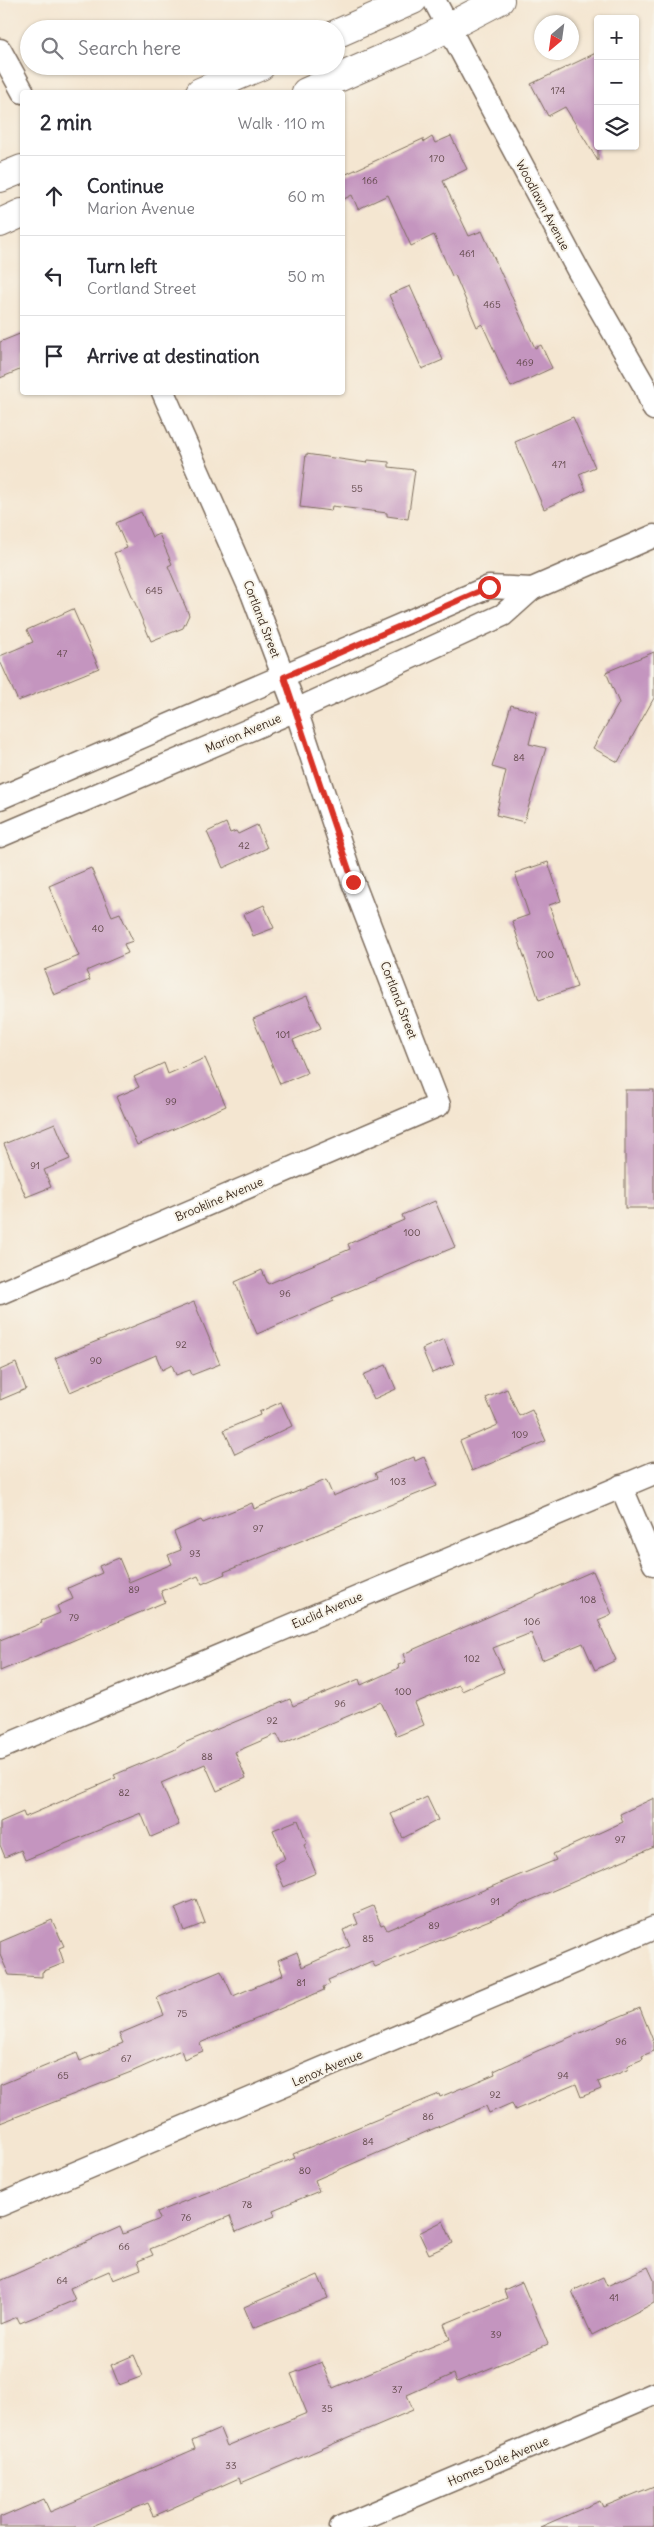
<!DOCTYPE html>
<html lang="en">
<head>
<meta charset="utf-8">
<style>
	:root { --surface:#fff; --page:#f7f7f7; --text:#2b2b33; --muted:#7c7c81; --line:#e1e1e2 }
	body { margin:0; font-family:Delius,sans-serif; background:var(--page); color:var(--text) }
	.controls { position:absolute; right:15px; top:15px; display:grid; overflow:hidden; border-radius:5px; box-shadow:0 1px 4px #0004 }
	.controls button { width:45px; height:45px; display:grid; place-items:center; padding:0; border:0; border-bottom:1px solid var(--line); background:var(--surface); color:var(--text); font:25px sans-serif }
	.compass { position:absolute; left:534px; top:15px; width:45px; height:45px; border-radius:50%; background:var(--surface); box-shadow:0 1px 4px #0004; rotate:209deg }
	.stop { position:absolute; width:15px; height:15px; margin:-11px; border:4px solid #d93025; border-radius:50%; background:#fff }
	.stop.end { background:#d93025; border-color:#fff; box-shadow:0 1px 5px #0008 }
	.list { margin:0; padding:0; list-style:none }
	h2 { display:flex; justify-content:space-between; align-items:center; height:65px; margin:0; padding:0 20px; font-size:21px }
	h2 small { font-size:16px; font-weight:400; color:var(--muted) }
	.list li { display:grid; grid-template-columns:32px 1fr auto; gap:15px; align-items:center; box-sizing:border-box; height:80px; padding:0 20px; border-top:1px solid var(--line) }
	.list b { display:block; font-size:19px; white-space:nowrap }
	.list p { margin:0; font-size:16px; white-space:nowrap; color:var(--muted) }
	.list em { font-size:16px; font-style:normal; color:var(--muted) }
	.icon { flex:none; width:28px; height:28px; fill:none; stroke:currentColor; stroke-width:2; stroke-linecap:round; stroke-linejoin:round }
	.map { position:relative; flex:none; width:654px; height:2527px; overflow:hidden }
	.search { position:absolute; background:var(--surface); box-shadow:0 1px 4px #0004; left:20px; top:20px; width:325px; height:55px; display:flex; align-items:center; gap:12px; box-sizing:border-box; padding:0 18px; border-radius:28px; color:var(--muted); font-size:19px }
	.panel { position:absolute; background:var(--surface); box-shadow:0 1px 4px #0004; left:20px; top:90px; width:325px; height:305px; border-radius:5px }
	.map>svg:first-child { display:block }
	.building { fill:#c495bf }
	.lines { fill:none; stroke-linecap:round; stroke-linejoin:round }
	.street-casing { stroke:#7c6c5d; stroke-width:25 }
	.secondary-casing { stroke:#7c6c5d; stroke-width:30 }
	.street { stroke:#fff; stroke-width:22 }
	.secondary { stroke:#fff; stroke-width:28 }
	.route { stroke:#d93025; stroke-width:6 }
	.labels { text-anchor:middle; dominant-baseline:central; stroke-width:4; stroke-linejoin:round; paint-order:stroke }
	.number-label { font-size:10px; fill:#5d4546 }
	.street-label { font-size:12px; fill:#3b2a1e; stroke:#f7f3e8 }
</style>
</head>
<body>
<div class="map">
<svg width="654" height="2527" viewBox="0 0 654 2527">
	<rect width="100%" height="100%" fill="#f7f3e8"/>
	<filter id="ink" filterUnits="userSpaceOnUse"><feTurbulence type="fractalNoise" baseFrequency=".02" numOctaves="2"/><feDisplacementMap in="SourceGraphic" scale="10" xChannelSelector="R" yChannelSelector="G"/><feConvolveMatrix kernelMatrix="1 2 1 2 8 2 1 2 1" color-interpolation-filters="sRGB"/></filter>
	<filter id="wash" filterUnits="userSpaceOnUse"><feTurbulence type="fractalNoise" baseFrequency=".0096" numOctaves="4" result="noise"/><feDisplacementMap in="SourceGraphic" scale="20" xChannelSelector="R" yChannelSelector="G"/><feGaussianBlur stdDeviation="1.12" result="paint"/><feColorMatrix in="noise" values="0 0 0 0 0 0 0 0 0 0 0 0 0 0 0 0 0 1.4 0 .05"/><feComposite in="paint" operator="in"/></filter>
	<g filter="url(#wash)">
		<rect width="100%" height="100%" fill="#f4e6d1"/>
		<g id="blocks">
			<!-- building -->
			<g class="building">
				<path d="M 598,52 L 598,161 L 565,107 L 548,116 L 531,84 Z"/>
				<path d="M 451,136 L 467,169 L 443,181 L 469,236 L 482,231 L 535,348 L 541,345 L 552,368 L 511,387 L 482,324 L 477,327 L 455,275 L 452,276 L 434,235 L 411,246 L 388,195 L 358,209 L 352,195 L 342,200 L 342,176 L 423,139 L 424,142 L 432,137 L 435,143 Z"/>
				<path d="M 410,286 L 443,360 L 422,369 L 389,295 Z"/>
				<path d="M 22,333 L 22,369 L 0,378 L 0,342 Z"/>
				<path d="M 573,417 L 595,467 L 579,474 L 586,490 L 544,509 L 515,442 Z"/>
				<path d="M 306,454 L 367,463 L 368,460 L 389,462 L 389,467 L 415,470 L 408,519 L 387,516 L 387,513 L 332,506 L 331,511 L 300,507 Z"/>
				<path d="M 141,512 L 152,537 L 159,534 L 172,564 L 168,566 L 189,615 L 183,628 L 151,641 L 114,553 L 127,548 L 116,523 Z"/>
				<path d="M 73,609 L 99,668 L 18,701 L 0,661 L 0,656 L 33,642 L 27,630 Z"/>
				<path d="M 654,652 L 654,698 L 618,762 L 593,748 L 619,703 L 606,672 Z"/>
				<path d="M 511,705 L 537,712 L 529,744 L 546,748 L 524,822 L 496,815 L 506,771 L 492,767 Z"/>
				<path d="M 226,823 L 230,833 L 236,831 L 238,834 L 257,825 L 267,848 L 223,868 L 207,832 Z"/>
				<path d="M 548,862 L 561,901 L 549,905 L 577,987 L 539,1000 L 512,921 L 529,915 L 515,873 Z"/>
				<path d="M 91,868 L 112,916 L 120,913 L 133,941 L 124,944 L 128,953 L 86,971 L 90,980 L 54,995 L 44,970 L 79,956 L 49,886 Z"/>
				<path d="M 264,905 L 274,928 L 253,936 L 244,914 Z"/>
				<path d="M 307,996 L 321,1028 L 293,1040 L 307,1073 L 280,1084 L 253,1019 Z"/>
				<path d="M 205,1058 L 226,1106 L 137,1145 L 116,1097 L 139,1087 L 134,1077 L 164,1063 L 168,1074 Z"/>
				<rect x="625" y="1090" width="29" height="118"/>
				<path d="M 55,1123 L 70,1159 L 44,1170 L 51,1187 L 26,1197 L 4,1144 Z"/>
				<path d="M 435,1201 L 455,1247 L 332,1298 L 334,1301 L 257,1334 L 235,1282 L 262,1270 L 268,1284 L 350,1249 L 348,1244 L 404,1220 L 402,1215 Z"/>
				<path d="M 194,1302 L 220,1364 L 192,1375 L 190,1370 L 176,1375 L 172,1365 L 162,1370 L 156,1355 L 70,1392 L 55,1358 Z"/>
				<path d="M 444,1339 L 454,1364 L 432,1373 L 422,1349 Z"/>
				<path d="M 16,1363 L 26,1389 L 0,1400 L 0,1370 Z"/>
				<path d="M 386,1365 L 396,1389 L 374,1399 L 363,1375 Z"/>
				<path d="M 507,1389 L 519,1416 L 532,1410 L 546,1441 L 472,1471 L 460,1441 L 498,1425 L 486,1398 Z"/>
				<path d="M 281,1402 L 292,1426 L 235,1454 L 224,1430 L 260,1415 L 259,1412 Z"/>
				<path d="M 414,1457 L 415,1461 L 424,1457 L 437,1486 L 224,1572 L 225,1574 L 202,1584 L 198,1576 L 161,1591 L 165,1602 L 0,1671 L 0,1640 L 42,1623 L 41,1621 L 60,1613 L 57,1606 L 73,1599 L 68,1588 L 102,1573 L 99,1566 L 119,1558 L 129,1582 L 172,1564 L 168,1555 L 181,1550 L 174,1532 L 201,1520 L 203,1523 L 252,1503 L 254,1509 L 326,1480 L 333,1496 L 377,1478 L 375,1473 Z"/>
				<path d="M 593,1571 L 612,1614 L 598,1620 L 616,1660 L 595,1670 L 583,1643 L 542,1660 L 531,1633 L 493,1648 L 504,1672 L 462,1691 L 459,1685 L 415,1703 L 424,1725 L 397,1736 L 381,1702 L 282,1744 L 277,1734 L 235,1752 L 246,1778 L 217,1791 L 205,1764 L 161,1783 L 179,1825 L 151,1837 L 141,1813 L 25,1860 L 21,1850 L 5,1857 L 0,1845 L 0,1822 L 23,1812 L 25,1817 L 116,1778 L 114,1775 L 174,1750 L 184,1743 L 290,1699 L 293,1706 L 359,1679 L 361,1685 L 399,1668 L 398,1665 L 406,1662 L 403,1654 Z"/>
				<path d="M 427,1797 L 438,1820 L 403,1838 L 391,1814 Z"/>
				<path d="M 654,1798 L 654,1847 L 522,1904 L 509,1912 L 375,1967 L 372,1961 L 328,1980 L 330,1984 L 323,1987 L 324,1990 L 200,2043 L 203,2051 L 184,2059 L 181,2050 L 131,2072 L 0,2123 L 0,2085 L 77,2053 L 80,2061 L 123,2043 L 119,2034 L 164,2015 L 157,1998 L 221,1971 L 233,1996 L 283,1975 L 278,1960 L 297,1952 L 302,1967 L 350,1946 L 343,1930 L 358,1924 L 354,1914 L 373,1906 L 381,1925 L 384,1924 L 387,1930 L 556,1860 L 553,1854 L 623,1822 L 620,1814 Z"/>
				<path d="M 298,1820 L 307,1843 L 304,1845 L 316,1873 L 284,1887 L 274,1864 L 285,1859 L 273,1830 Z"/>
				<path d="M 196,1899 L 205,1923 L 184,1931 L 175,1908 Z"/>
				<path d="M 52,1920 L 64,1946 L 59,1948 L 64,1963 L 42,1972 L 42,1977 L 9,1975 L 0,1955 L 0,1942 Z"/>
				<path d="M 640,2008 L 654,2043 L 654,2051 L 642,2056 L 643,2059 L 629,2065 L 627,2070 L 598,2082 L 601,2089 L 581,2097 L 576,2084 L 515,2110 L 512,2103 L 489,2113 L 486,2106 L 315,2180 L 319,2191 L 273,2210 L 275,2216 L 236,2232 L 230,2216 L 150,2249 L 153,2255 L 138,2261 L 141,2269 L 113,2280 L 109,2271 L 70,2288 L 75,2300 L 20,2323 L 17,2317 L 0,2324 L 0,2281 L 120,2227 L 123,2234 L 160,2219 L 157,2212 L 295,2158 L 293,2154 L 439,2094 L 440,2097 L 495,2074 L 494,2071 L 537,2051 Z"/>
				<path d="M 443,2221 L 453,2243 L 429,2254 L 419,2233 Z"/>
				<path d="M 648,2267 L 654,2280 L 654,2303 L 592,2335 L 572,2291 L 603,2277 L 607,2286 Z"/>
				<path d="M 318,2275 L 328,2298 L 253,2328 L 244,2307 Z"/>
				<path d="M 522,2282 L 548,2344 L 457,2382 L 454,2374 L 407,2395 L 413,2410 L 241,2483 L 239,2478 L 154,2516 L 148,2503 L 90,2527 L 0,2527 L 0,2518 L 44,2499 L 50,2512 L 195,2449 L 192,2441 L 220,2429 L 227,2446 L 307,2413 L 291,2374 L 322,2362 L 333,2388 L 450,2339 L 444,2324 L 507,2298 L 504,2290 Z"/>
				<path d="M 134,2355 L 143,2376 L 119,2385 L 111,2365 Z"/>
				<path d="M 654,2486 L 654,2527 L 540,2527 L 600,2501 L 603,2507 Z"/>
			</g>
		</g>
	</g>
	<g filter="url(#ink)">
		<use href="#blocks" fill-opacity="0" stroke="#7c6c5d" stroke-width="1"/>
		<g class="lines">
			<defs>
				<g id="street">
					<path d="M 434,0 L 579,272 L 645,387 L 654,409"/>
					<path d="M 0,50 L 23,92"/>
					<path d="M 0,798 L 489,587 L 532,589"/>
					<path d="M 0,836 L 296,710 L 503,615 L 532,589 L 654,536"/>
					<path d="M 0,1293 L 439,1105 L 353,882 L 296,710 L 252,593 L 163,392"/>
					<path d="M 621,1486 L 654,1564"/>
					<path d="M 0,1748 L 654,1473"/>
					<path d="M 0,2205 L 654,1928"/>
					<path d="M 341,2527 L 654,2394"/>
				</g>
				<g id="secondary">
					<path d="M 336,34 L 413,0"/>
					<path d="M 200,92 L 261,66"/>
					<path d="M 306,92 L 416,44 L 500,0"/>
					<path d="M 0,178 L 22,169"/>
					<path d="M 0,223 L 22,213"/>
				</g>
			</defs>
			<!-- street casing -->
			<use href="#street" class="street-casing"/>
			<!-- secondary casing -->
			<use href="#secondary" class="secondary-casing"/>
			<!-- street -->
			<use href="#street" class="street"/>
			<!-- secondary -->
			<use href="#secondary" class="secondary"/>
		</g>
	</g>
	<g class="lines" filter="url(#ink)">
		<!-- route -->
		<path class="route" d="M 353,882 L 284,677 L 489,587"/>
	</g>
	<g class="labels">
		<!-- number labels -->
		<g class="number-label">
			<text x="558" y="90">174</text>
			<text x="437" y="158">170</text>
			<text x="370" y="180">166</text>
			<text x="467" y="253">461</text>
			<text x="492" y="304">465</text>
			<text x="525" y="362">469</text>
			<text x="559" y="464">471</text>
			<text x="357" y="488">55</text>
			<text x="154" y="590">645</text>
			<text x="62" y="653">47</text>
			<text x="519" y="757">84</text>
			<text x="244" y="845">42</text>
			<text x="98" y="928">40</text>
			<text x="545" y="954">700</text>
			<text x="283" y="1034">101</text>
			<text x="171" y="1101">99</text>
			<text x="35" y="1165">91</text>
			<text x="412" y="1232">100</text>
			<text x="285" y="1293">96</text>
			<text x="181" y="1344">92</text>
			<text x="96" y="1360">90</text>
			<text x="520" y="1434">109</text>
			<text x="398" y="1481">103</text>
			<text x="258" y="1528">97</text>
			<text x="195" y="1553">93</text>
			<text x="134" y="1589">89</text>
			<text x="588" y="1599">108</text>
			<text x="74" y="1617">79</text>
			<text x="532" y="1621">106</text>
			<text x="472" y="1658">102</text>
			<text x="403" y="1691">100</text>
			<text x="340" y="1703">96</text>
			<text x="272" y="1720">92</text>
			<text x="207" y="1756">88</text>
			<text x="124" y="1792">82</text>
			<text x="620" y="1839">97</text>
			<text x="495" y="1901">91</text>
			<text x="434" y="1925">89</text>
			<text x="368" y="1938">85</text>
			<text x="301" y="1982">81</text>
			<text x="182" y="2013">75</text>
			<text x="621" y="2041">96</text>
			<text x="126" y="2058">67</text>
			<text x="63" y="2075">65</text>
			<text x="563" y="2075">94</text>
			<text x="495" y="2094">92</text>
			<text x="428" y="2116">86</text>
			<text x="368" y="2141">84</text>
			<text x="305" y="2170">80</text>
			<text x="247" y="2204">78</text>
			<text x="186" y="2217">76</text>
			<text x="124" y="2246">66</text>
			<text x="62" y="2280">64</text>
			<text x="614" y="2297">41</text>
			<text x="496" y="2334">39</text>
			<text x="397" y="2389">37</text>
			<text x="327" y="2408">35</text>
			<text x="231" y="2465">33</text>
		</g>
		<!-- street labels -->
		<g class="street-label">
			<text transform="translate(543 205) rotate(62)">Woodlawn Avenue</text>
			<text transform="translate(262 619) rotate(69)">Cortland Street</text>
			<text transform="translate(243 733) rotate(-23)">Marion Avenue</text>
			<text transform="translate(399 1000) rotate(69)">Cortland Street</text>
			<text transform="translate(219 1199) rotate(-23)">Brookline Avenue</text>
			<text transform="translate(327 1610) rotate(-23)">Euclid Avenue</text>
			<text transform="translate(327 2068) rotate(-23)">Lenox Avenue</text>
			<text transform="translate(498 2461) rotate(-23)">Homes Dale Avenue</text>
		</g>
	</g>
</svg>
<div class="controls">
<button>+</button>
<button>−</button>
<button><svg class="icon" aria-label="layers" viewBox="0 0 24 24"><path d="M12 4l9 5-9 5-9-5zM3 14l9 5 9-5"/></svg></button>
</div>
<svg class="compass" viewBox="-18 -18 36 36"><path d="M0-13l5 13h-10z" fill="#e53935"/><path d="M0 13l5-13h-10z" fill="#7c7c81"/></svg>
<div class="stop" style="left:489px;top:587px"></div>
<div class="stop end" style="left:353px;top:882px"></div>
<div class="search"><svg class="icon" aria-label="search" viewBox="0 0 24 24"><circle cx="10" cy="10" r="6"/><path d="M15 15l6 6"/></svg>Search here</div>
<section class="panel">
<h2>2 min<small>Walk · 110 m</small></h2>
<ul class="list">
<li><svg class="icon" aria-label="ahead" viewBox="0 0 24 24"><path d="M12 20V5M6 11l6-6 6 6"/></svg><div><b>Continue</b><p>Marion Avenue</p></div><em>60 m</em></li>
<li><svg class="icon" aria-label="left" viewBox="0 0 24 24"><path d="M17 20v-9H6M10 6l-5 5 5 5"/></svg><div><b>Turn left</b><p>Cortland Street</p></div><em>50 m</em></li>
<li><svg class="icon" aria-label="arrive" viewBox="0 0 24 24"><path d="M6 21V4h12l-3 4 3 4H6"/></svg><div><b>Arrive at destination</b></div></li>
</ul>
</section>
</div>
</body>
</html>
